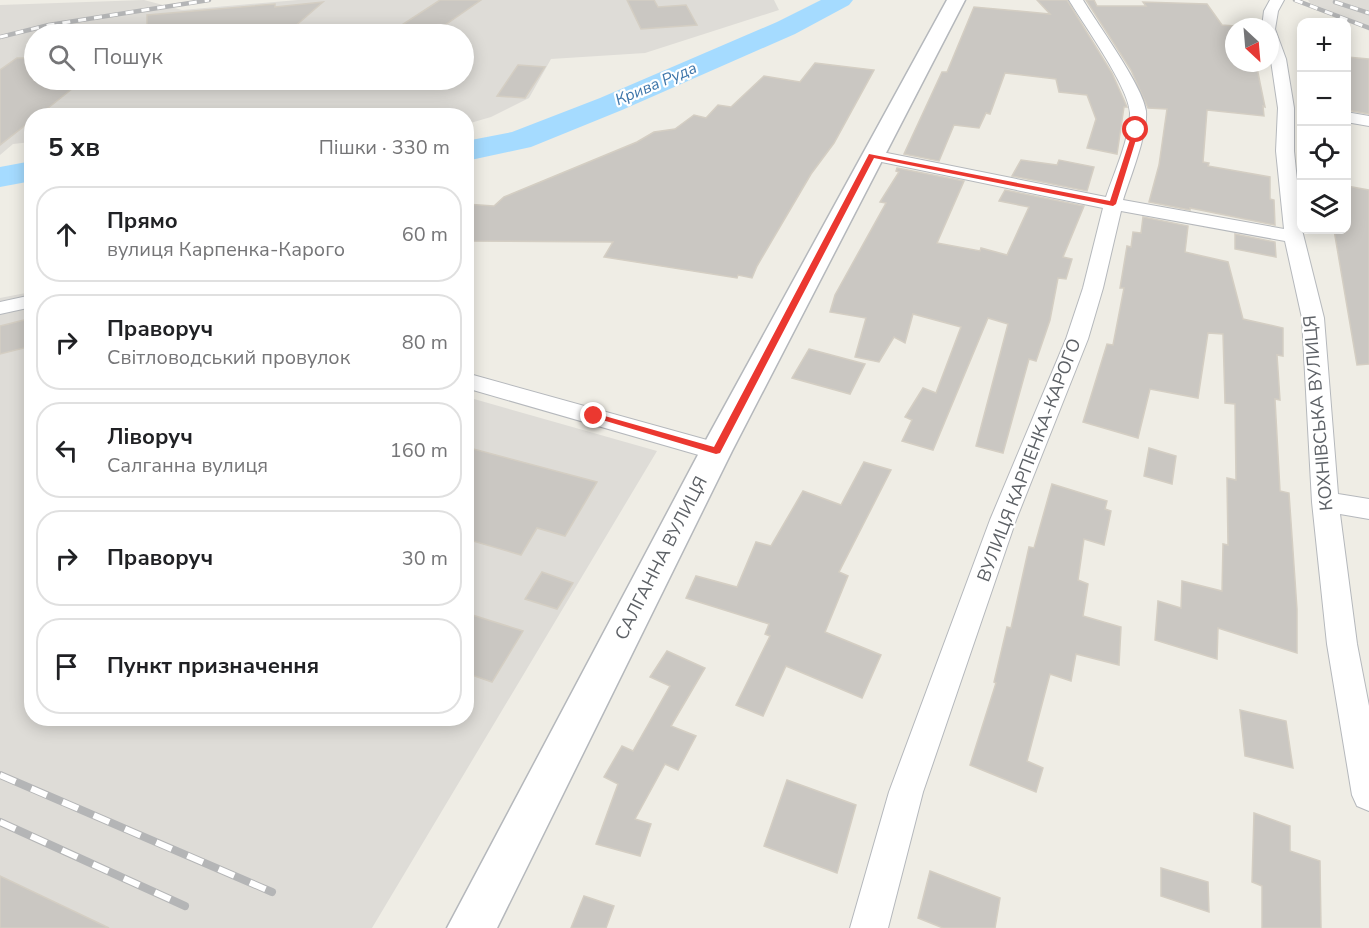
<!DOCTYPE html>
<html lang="uk">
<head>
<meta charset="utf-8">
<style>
	:root { --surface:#fff; --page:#f2f2f2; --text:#202124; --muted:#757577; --line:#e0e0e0 }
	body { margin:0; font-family:"Nunito Sans",sans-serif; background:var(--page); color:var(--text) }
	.controls { position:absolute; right:18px; top:18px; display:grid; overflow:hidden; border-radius:12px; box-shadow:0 3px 15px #0003 }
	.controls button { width:54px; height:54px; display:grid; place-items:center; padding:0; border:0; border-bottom:2px solid var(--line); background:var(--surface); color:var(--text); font:30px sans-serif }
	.compass { position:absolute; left:1225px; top:18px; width:54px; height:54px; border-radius:50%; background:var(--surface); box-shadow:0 3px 15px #0003; rotate:154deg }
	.stop { position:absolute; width:18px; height:18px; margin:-14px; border:4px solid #eb3830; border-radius:50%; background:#fff }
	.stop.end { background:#eb3830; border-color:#fff; box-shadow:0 2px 6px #0008 }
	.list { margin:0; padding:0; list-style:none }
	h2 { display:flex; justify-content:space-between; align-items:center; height:78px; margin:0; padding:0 24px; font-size:26px }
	h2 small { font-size:20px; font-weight:400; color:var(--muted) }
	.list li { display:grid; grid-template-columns:39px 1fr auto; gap:18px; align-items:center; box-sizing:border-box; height:96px; margin:0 12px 12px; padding:0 12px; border:2px solid var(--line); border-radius:24px }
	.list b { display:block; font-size:22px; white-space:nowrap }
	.list p { margin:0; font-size:20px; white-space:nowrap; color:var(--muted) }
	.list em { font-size:20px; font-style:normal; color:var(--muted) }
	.icon { flex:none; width:33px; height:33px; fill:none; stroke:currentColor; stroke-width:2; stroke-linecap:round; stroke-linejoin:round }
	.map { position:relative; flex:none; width:1369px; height:928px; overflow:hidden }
	.search { position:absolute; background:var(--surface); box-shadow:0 3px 15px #0003; left:24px; top:24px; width:450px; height:66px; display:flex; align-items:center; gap:15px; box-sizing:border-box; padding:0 21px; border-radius:33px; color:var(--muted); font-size:22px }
	.panel { position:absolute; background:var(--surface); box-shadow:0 3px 15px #0003; left:24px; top:108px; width:450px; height:618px; border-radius:24px }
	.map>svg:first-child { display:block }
	.industrial { fill:#dedcd7; fill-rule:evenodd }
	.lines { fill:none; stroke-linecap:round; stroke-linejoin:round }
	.river { fill:#a5dbff; fill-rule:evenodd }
	.building { fill:#cac7c2; stroke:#d4cec3; stroke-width:1.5 }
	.minor-casing { stroke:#b5b8bc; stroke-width:2 }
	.tertiary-casing { stroke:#b5b8bc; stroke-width:3 }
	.minor { fill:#fff; fill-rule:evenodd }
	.tertiary { fill:#fff; fill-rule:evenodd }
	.rail-far1-casing { stroke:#b4b5b6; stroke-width:4.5 }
	.rail-casing { stroke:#b4b5b6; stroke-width:8 }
	.rail-far1 { stroke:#fff; stroke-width:3; stroke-dasharray:8; stroke-linecap:butt }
	.rail { stroke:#fff; stroke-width:6; stroke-dasharray:17; stroke-linecap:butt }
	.route { fill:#eb3830 }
	.labels { text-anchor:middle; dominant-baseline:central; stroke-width:4.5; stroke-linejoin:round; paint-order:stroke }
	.far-water-label { font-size:16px; font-style:italic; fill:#3e76aa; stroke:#fff }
	.street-label { font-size:18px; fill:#5d6166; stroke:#fff }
</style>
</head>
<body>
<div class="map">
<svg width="1369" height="928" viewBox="0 0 1369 928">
	<rect width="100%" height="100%" fill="#efede5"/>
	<!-- industrial -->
	<g class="industrial">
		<path d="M 144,0 L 182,10 L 298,0 L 774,0 L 779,10 L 645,53 L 551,59 L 529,98 L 491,117 L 467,124 L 466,116 L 329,116 L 306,112 L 261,116 L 32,116 L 31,142 L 13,144 L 0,155 L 0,5 ZM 34,34 L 464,34 L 464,80 L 34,80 Z"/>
		<path d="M 1308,0 L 1369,0 L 1369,26 L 1310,3 Z"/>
		<path d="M 31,292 L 32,718 L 466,718 L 467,397 L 657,451 L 372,928 L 0,928 L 0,298 Z"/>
	</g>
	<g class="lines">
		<!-- river -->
		<g class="river">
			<path d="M 821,0 L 853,0 L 849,5 L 795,34 L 622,110 L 531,147 L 466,161 L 466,141 L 512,132 L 600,98 L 777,22 Z"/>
			<path d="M 32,161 L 32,181 L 0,187 L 0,167 Z"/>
		</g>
	</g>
	<!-- building -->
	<g class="building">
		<path d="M 440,0 L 481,0 L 432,34 L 388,34 Z"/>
		<path d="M 627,0 L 654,0 L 658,7 L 686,5 L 697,25 L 641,29 Z"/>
		<path d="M 1037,0 L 1067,0 L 1112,73 L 1127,107 L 1124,107 L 1117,154 L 1087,148 L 1096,119 L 1087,95 L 1059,92 L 1056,79 L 1005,73 L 990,114 L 986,113 L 979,128 L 954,125 L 939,161 L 904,154 L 942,72 L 947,72 L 974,7 L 1050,14 Z"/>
		<path d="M 1086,0 L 1094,0 L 1097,6 L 1146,6 L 1143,2 L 1207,4 L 1222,25 L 1248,27 L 1234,27 L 1234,63 L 1256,63 L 1265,107 L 1263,106 L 1264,116 L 1207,110 L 1203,162 L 1209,163 L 1208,166 L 1270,177 L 1270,199 L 1274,200 L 1275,225 L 1190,208 L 1190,210 L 1149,202 L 1159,165 L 1167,109 L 1148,108 L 1131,70 Z"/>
		<path d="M 323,2 L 286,34 L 250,34 L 147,27 L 147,15 L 275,4 L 275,7 Z"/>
		<path d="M 1347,57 L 1369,59 L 1369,114 L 1347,110 Z"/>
		<path d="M 17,58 L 34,58 L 34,80 L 83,80 L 38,116 L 32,116 L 32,120 L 0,145 L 0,70 Z"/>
		<path d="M 815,63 L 874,70 L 834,143 L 811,174 L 757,266 L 752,278 L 738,275 L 737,278 L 604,257 L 613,242 L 466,241 L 466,204 L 494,206 L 504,197 L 637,142 L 654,132 L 675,129 L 694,115 L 706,118 L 718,105 L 731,107 L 764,76 L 800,82 Z"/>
		<path d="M 518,65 L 545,67 L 525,98 L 497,96 Z"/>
		<path d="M 1021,160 L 1057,165 L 1059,160 L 1094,167 L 1087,191 L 1012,176 Z"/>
		<path d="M 897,168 L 964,181 L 937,243 L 980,251 L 981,248 L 1007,255 L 1029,207 L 999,201 L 1005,190 L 1084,206 L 1063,257 L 1072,259 L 1066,279 L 1058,278 L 1050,320 L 1036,361 L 1029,359 L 1003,453 L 976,446 L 1008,324 L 988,318 L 933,450 L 902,441 L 912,420 L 905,417 L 923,388 L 936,393 L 961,327 L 913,314 L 905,343 L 894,337 L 879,362 L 855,357 L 866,318 L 830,312 L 835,295 L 886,203 L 880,202 L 899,172 L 896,171 Z"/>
		<path d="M 1347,186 L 1369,190 L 1369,364 L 1357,365 L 1334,230 L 1347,230 Z"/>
		<path d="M 1143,217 L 1188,226 L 1185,252 L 1228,262 L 1243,319 L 1283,328 L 1283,356 L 1277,355 L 1280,400 L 1275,399 L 1280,491 L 1289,493 L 1297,609 L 1297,653 L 1218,628 L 1217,659 L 1155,640 L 1158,601 L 1181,608 L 1182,581 L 1222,591 L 1223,544 L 1228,545 L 1227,478 L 1236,480 L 1235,404 L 1225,403 L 1223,334 L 1208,333 L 1198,398 L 1150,389 L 1138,438 L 1083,422 L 1107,344 L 1113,345 L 1124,288 L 1120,288 L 1127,246 L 1131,247 L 1133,232 L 1141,233 Z"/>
		<path d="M 1235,234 L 1275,242 L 1276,257 L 1235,249 Z"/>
		<path d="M 32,318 L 32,346 L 0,354 L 0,326 Z"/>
		<path d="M 809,349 L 865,364 L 850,394 L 792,378 Z"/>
		<path d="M 466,447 L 597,482 L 565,536 L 537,528 L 521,555 L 466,539 Z"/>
		<path d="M 1149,448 L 1176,456 L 1172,484 L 1144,476 Z"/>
		<path d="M 864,462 L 891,470 L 839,572 L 848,576 L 825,632 L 881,655 L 862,698 L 786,666 L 763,716 L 736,705 L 770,636 L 765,634 L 769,624 L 686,598 L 696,576 L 737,587 L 756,542 L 771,546 L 803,491 L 841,505 Z"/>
		<path d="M 1052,484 L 1107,501 L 1105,509 L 1111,511 L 1104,545 L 1084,539 L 1078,580 L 1088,584 L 1083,616 L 1121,627 L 1119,665 L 1076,654 L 1071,681 L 1050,674 L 1027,761 L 1043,768 L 1036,792 L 970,765 L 996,683 L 994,682 L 1007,627 L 1011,628 L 1029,547 L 1034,548 Z"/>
		<path d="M 542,572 L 573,583 L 557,609 L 525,599 Z"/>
		<path d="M 466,613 L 523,631 L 492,682 L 466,673 Z"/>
		<path d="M 667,651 L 705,668 L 671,726 L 696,736 L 678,770 L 665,764 L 635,819 L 651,824 L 640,856 L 596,844 L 618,784 L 604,777 L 622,746 L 633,751 L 670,686 L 650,677 Z"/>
		<path d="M 1240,710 L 1286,721 L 1293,768 L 1245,756 Z"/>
		<path d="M 787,780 L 856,805 L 837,873 L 764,846 Z"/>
		<path d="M 1254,813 L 1290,826 L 1290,851 L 1320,861 L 1321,928 L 1262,928 L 1262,886 L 1252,882 Z"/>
		<path d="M 1161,868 L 1208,882 L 1209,912 L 1161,896 Z"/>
		<path d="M 930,871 L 1000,898 L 995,928 L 943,928 L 918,918 Z"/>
		<path d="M 0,876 L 109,928 L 0,928 Z"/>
		<path d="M 584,896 L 614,906 L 606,928 L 571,928 Z"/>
	</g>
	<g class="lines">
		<defs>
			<g id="minor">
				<path d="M 1069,0 L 1083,0 C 1098,25 1143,86 1146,111 C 1148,133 1130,178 1123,200 L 1284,229 L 1276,151 L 1278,108 L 1270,54 L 1270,27 L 1262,27 L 1264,11 L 1270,0 L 1284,0 L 1278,11 L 1275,29 L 1286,59 L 1294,108 L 1294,151 L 1302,230 L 1324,318 L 1338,494 L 1369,499 L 1369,519 L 1340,514 L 1357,644 L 1369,706 L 1369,811 L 1357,806 L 1352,795 L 1327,644 L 1312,502 L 1302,318 L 1285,241 L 1121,211 L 1103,288 L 1088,339 L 1016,520 L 923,792 L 888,928 L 850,928 L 889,792 L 990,520 L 1066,339 L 1083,288 L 1103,208 L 872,160 L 866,159 L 863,155 L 866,151 L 872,150 L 1106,197 C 1114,173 1130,138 1130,113 C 1129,87 1084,25 1069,0 Z"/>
				<path d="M 1346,112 L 1369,116 L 1369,126 L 1346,122 Z"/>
				<path d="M 32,295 L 32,307 L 0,314 L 0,302 Z"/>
				<path d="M 466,373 L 725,445 L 729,451 L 725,457 L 716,460 L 466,388 Z"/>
			</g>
			<path id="tertiary" d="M 947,0 L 965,0 L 732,451 L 497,928 L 447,928 L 700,451 Z"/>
		</defs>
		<!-- minor casing -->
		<use href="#minor" class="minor-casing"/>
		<!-- tertiary casing -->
		<use href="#tertiary" class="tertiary-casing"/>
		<!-- minor -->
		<use href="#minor" class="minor"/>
		<!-- tertiary -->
		<use href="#tertiary" class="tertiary"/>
		<defs>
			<g id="rail-far1">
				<path d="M 1295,0 L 1369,28"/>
				<path d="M 1335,2 L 1369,13"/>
				<path d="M 0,37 L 49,25 L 209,0"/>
			</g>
			<g id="rail">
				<path d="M 0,775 L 272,892"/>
				<path d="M 0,822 L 185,906"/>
			</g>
		</defs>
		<!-- rail-far1 casing -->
		<use href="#rail-far1" class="rail-far1-casing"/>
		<!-- rail casing -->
		<use href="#rail" class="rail-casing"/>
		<!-- rail-far1 -->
		<use href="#rail-far1" class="rail-far1"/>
		<!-- rail -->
		<use href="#rail" class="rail"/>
	</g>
	<!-- route -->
	<path class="route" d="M 1136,128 L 1139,130 L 1116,204 L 1113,206 L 874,158 L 720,453 L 716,454 L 589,416 L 594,413 L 714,447 L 869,154 L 1110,201 L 1133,130 Z"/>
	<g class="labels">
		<!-- far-water labels -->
		<g class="far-water-label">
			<text transform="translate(656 84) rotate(-23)">Крива Руда</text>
		</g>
		<!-- street labels -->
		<g class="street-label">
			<text transform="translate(1318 413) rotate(-95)">КОХНІВСЬКА ВУЛИЦЯ</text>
			<text transform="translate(1029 460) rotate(-69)">ВУЛИЦЯ КАРПЕНКА-КАРОГО</text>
			<text transform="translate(661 558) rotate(-63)">САЛГАННА ВУЛИЦЯ</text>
		</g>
	</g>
</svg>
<div class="controls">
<button>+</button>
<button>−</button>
<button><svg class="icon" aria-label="locate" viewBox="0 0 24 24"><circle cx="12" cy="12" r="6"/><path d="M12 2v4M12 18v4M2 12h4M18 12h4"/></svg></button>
<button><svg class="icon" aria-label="layers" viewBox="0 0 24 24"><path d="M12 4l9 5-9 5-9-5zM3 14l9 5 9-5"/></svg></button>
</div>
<svg class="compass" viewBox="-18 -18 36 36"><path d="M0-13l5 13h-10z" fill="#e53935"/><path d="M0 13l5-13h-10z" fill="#757577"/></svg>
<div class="stop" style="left:1136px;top:130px"></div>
<div class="stop end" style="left:594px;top:416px"></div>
<div class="search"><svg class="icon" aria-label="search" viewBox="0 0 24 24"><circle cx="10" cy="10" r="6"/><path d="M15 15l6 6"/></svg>Пошук</div>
<section class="panel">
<h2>5 хв<small>Пішки · 330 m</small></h2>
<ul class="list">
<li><svg class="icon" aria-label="ahead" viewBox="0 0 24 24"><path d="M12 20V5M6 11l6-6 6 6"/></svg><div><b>Прямо</b><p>вулиця Карпенка-Карого</p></div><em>60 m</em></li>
<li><svg class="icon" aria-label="right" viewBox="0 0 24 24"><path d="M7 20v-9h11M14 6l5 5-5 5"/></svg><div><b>Праворуч</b><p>Світловодський провулок</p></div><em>80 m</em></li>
<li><svg class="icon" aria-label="left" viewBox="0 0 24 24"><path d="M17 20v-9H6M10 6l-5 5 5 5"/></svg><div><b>Ліворуч</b><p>Салганна вулиця</p></div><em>160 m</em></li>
<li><svg class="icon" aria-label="right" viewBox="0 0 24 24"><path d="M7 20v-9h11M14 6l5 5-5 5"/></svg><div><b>Праворуч</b></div><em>30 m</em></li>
<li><svg class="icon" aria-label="arrive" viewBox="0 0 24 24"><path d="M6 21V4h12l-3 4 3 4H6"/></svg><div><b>Пункт призначення</b></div></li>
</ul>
</section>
</div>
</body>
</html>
